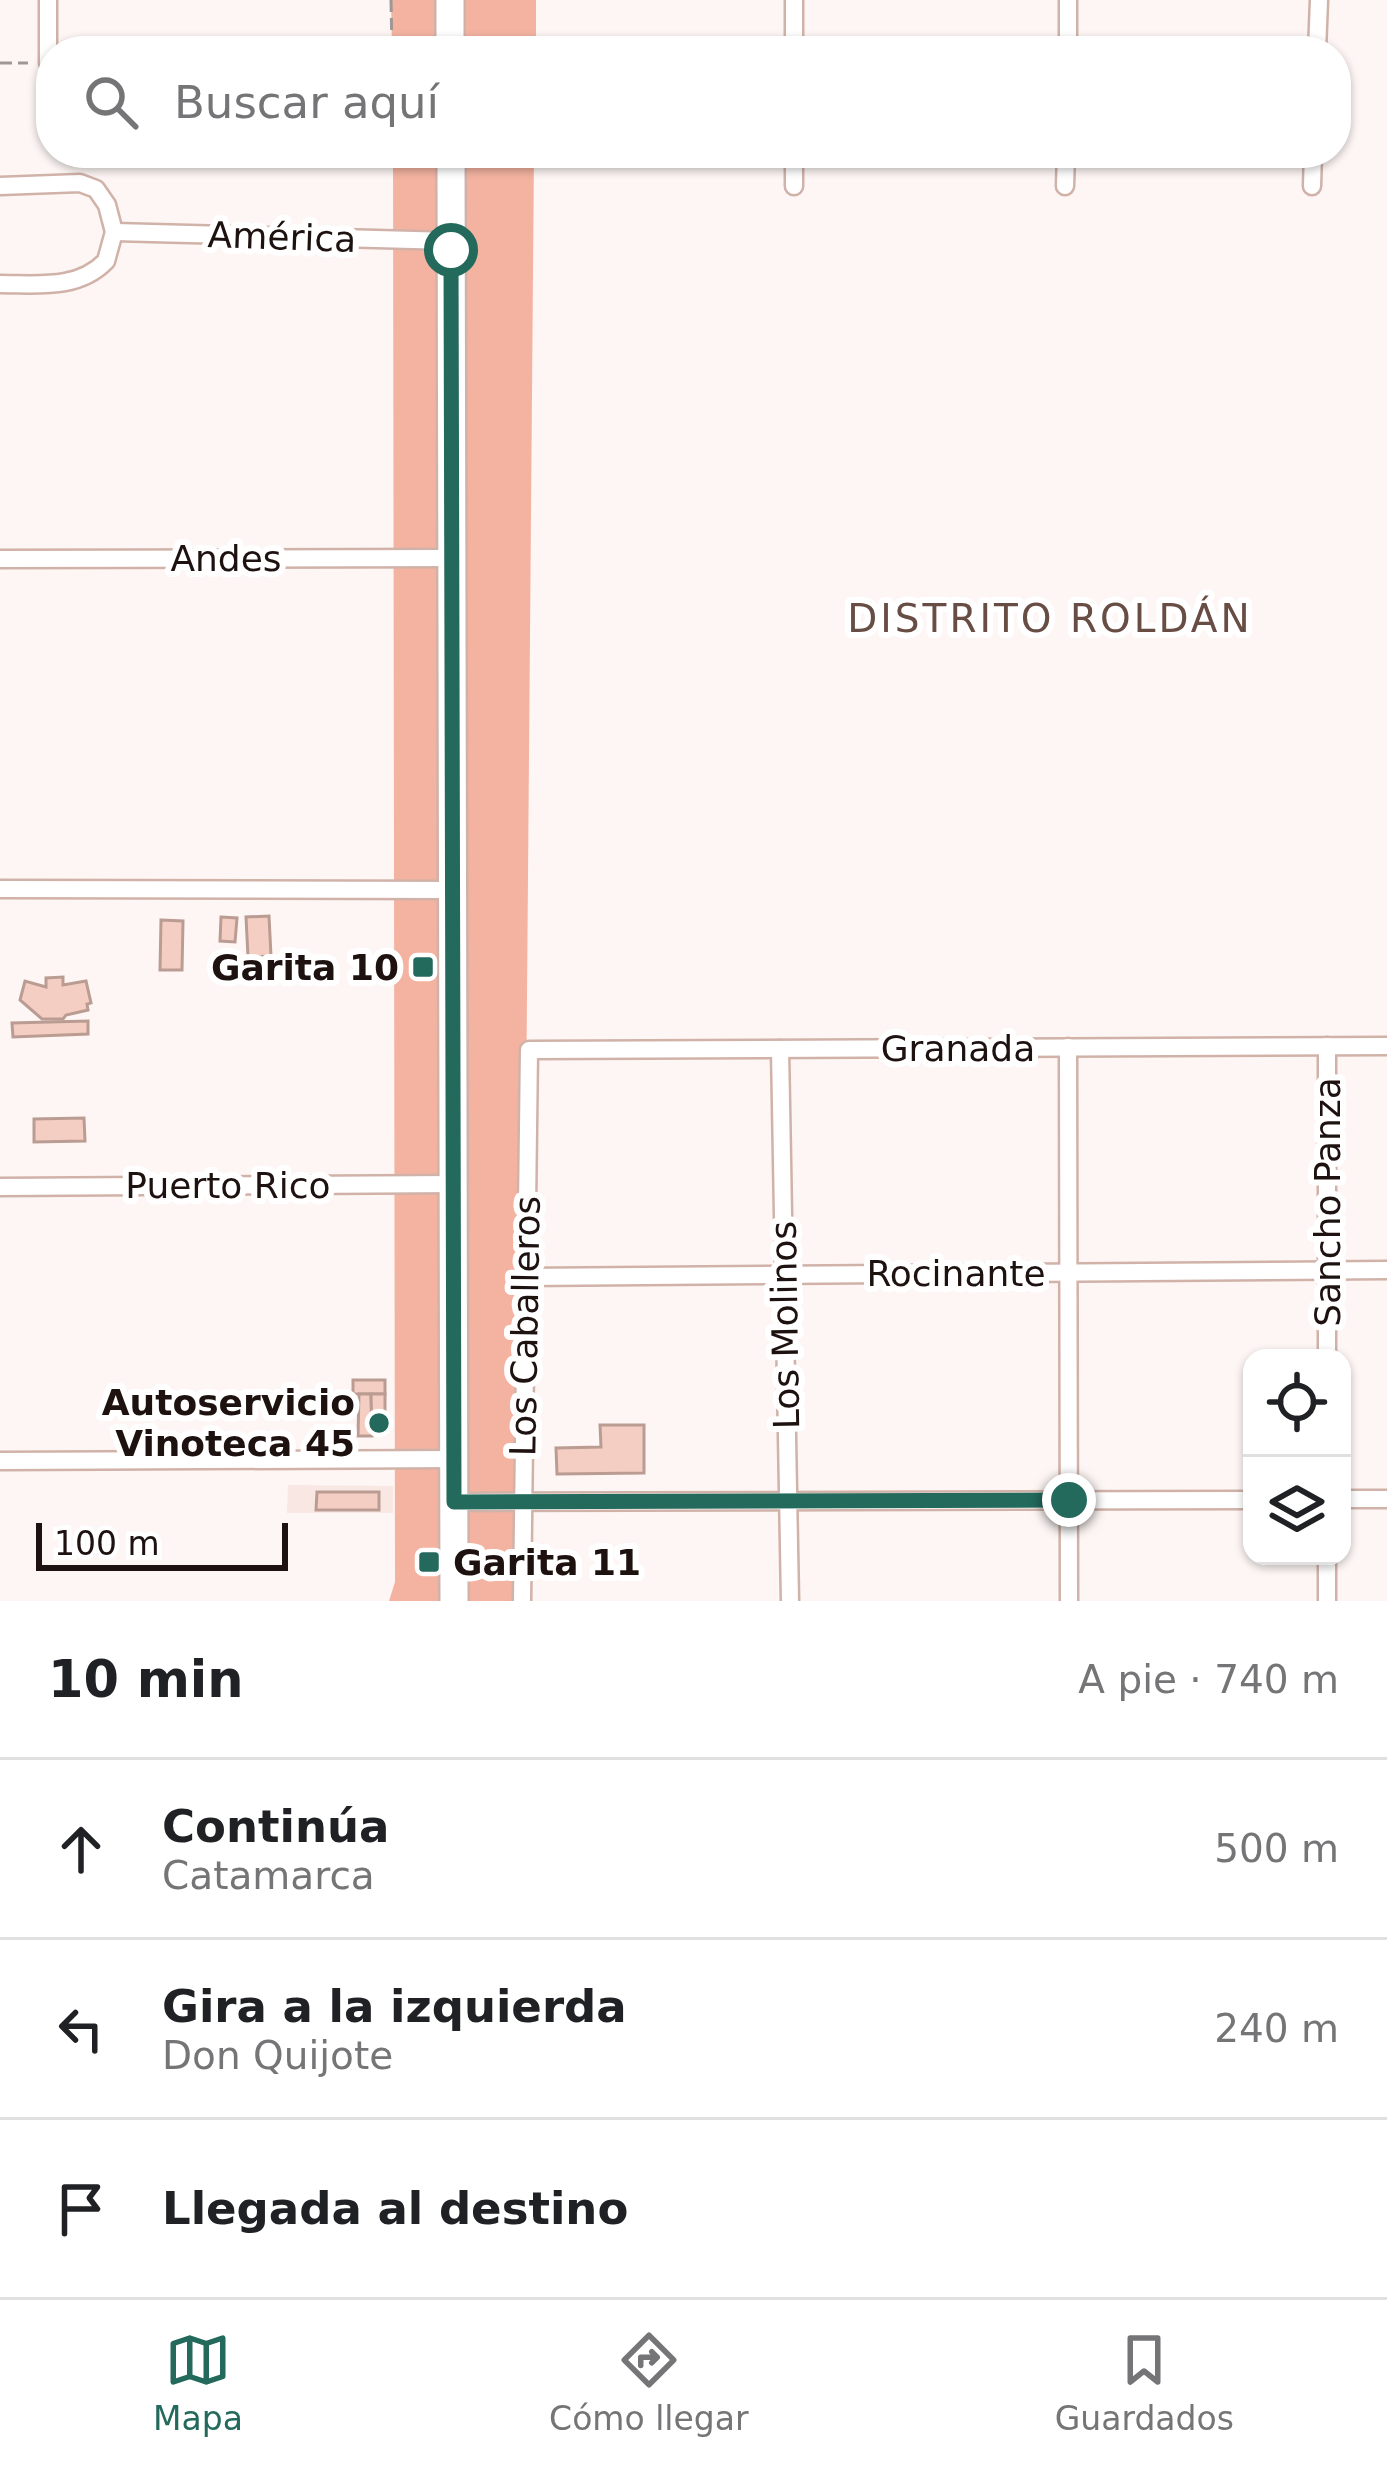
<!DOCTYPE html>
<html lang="es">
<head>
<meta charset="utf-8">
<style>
	:root { --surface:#fff; --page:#f6f6f6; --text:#202124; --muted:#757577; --line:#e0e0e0; --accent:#23695c }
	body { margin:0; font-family:"DejaVu Sans",sans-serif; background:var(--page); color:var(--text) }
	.controls { position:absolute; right:36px; bottom:36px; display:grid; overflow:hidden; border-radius:24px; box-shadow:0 3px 9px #0004 }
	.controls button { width:108px; height:108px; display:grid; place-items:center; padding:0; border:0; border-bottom:3px solid var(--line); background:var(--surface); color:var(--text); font:60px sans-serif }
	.scale { position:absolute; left:36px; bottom:30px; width:252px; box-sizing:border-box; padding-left:12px; border:6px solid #1d120f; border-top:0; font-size:33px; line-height:42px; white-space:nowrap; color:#1d120f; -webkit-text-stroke:9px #fff; paint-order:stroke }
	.stop { position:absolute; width:36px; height:36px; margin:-27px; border:9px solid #23695c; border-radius:50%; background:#fff }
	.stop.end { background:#23695c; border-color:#fff; box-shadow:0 3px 12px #0008 }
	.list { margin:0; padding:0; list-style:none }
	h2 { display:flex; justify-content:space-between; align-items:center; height:156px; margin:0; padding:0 48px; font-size:51px }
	h2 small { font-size:39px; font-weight:400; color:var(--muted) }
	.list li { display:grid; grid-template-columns:78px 1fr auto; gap:36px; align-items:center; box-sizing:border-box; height:180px; padding:0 48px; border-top:3px solid var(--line) }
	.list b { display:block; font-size:45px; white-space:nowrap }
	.list p { margin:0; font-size:39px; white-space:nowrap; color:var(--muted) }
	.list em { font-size:39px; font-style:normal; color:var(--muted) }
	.icon { flex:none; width:66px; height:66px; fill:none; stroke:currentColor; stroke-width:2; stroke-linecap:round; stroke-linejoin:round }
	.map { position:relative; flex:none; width:1387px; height:1601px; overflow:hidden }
	.search { position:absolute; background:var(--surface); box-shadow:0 3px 9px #0004; left:36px; right:36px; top:36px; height:132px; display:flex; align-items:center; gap:30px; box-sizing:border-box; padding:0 42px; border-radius:48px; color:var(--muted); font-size:45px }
	.sheet { height:696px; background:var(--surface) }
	nav { display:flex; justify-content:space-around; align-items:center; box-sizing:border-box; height:168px; border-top:3px solid var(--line); background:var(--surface); font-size:33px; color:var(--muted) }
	nav a { display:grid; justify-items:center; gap:6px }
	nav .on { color:var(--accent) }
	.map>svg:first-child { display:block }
	.built { fill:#f8e7e3 }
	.green { fill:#f4b3a1 }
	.building { fill:#f5cec3; stroke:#bb9c93; stroke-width:3 }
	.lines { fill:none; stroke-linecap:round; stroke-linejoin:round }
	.street-casing { stroke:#d1b2a9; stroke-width:21 }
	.primary-casing { stroke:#d1b2a9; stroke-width:32 }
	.path { stroke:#9f9794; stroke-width:3; stroke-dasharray:12 6; stroke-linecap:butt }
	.street { stroke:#fff; stroke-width:16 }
	.primary { stroke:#fff; stroke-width:27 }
	.route { stroke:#23695c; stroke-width:15 }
	.poi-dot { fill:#23695c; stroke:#fff; stroke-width:4.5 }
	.labels { text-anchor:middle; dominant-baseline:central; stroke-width:12; stroke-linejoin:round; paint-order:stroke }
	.street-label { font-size:36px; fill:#1d120f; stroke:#fff }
	.poi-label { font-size:36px; font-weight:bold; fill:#1d120f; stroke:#fff; text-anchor:end }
	.neighbourhood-label { font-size:39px; letter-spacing:3px; fill:#684d45; stroke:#fff }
</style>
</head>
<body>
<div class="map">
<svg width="1387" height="1601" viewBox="0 0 1387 1601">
	<rect width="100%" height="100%" fill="#fdf6f4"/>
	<!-- built -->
	<path class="built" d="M 288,1485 L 393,1486 L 393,1513 L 287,1513 Z"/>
	<!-- green -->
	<g class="green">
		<path d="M 391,0 L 536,0 L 536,51 L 392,51 Z"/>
		<path d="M 393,153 L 534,153 L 522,1601 L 389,1601 L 395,1582 Z"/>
	</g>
	<!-- building -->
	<g class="building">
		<path d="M 269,916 L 271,956 L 248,957 L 246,917 Z"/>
		<path d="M 221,917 L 237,918 L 235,942 L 220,941 Z"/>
		<path d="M 161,920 L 183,921 L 182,970 L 160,970 Z"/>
		<path d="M 63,977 L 63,985 L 86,981 L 91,1003 L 87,1004 L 88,1010 L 66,1015 L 63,1019 L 42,1019 L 20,1000 L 25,981 L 46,987 L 46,978 Z"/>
		<path d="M 88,1021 L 88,1034 L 13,1037 L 12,1023 Z"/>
		<path d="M 84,1118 L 85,1141 L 34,1142 L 34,1119 Z"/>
		<rect x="353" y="1380" width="32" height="14"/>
		<path d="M 359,1394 L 371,1394 L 372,1436 L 358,1436 Z"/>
		<path d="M 371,1394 L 385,1394 L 385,1433 L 372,1434 Z"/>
		<path d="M 600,1425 L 644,1425 L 644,1473 L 557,1474 L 556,1448 L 601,1447 Z"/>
		<path d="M 317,1492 L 379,1492 L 379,1510 L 316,1510 Z"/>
	</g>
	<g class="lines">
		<defs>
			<g id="street">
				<path d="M 48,0 L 48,63"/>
				<path d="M 794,51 L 794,0"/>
				<path d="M 1068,51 L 1068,0"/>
				<path d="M 1317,51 L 1319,0"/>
				<path d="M 0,186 L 80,183 L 96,189 L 107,205 L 114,232 L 106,261 C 78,290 38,284 0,284"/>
				<path d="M 794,186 L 794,153"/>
				<path d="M 1065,186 L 1066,153"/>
				<path d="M 1312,186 L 1313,153"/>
				<path d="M 114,232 L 451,241"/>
				<path d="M 0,559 L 452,558"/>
				<path d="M 0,889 L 453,890"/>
				<path d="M 1327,1046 L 1327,1358"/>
				<path d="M 1068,1047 L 1069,1601"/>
				<path d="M 780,1049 L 790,1601"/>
				<path d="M 0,1187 L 456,1184"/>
				<path d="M 525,1277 L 1387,1270"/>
				<path d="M 0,1461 L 454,1459"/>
				<path d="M 1342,1499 L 1387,1499"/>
				<path d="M 455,1502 L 1252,1500"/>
				<path d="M 1327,1556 L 1327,1601"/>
				<path d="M 522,1601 L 529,1050 L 1387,1046"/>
			</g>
			<g id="primary">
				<path d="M 450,0 L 450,51"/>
				<path d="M 451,153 L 454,1601"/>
			</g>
		</defs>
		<!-- street casing -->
		<use href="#street" class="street-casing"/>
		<!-- primary casing -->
		<use href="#primary" class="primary-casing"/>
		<!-- path -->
		<g class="path">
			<path d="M 391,0 L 392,51"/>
			<path d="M 0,63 L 28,63"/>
		</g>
		<!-- street -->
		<use href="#street" class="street"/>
		<!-- primary -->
		<use href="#primary" class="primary"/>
	</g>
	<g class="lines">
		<!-- route -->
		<path class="route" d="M 451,250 L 454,1502 L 1069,1500"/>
	</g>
	<!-- markers -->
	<g class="poi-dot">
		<rect x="411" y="955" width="24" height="24" rx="6"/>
		<circle cx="379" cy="1423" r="12"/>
		<rect x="417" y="1550" width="24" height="24" rx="6"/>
	</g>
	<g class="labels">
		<!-- street labels -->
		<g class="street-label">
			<text transform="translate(282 237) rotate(2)">América</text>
			<text x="226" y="558">Andes</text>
			<text x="958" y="1048">Granada</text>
			<text x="228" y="1185">Puerto Rico</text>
			<text transform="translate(1327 1202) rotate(-90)">Sancho Panza</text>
			<text x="956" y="1273">Rocinante</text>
			<text transform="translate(785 1325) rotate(-91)">Los Molinos</text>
			<text transform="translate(525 1326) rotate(-89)">Los Caballeros</text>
		</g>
		<!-- poi labels -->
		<g class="poi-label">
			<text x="399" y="967">Garita 10</text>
			<text x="355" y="1402">Autoservicio<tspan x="355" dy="41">Vinoteca 45</tspan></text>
			<text x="453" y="1562" text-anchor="start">Garita 11</text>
		</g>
		<!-- neighbourhood labels -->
		<g class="neighbourhood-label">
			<text x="1050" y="618">DISTRITO ROLDÁN</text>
		</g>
	</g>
</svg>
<div class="controls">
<button><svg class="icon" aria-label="locate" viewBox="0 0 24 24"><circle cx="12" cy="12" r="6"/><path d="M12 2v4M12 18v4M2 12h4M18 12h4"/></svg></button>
<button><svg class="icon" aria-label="layers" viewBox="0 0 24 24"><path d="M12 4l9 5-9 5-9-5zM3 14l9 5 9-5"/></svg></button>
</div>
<div class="scale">100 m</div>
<div class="stop" style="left:451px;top:250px"></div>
<div class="stop end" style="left:1069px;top:1500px"></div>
<div class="search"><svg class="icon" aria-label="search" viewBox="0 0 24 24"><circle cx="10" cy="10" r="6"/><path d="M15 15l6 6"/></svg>Buscar aquí</div>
</div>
<section class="sheet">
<h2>10 min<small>A pie · 740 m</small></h2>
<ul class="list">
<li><svg class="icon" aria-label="ahead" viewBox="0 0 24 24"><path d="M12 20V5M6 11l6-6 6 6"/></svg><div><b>Continúa</b><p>Catamarca</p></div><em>500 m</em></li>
<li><svg class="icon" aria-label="left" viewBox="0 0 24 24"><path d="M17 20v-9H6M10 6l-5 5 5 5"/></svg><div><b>Gira a la izquierda</b><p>Don Quijote</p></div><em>240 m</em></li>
<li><svg class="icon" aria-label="arrive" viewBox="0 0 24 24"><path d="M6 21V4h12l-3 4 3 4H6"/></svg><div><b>Llegada al destino</b></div></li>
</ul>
</section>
<nav>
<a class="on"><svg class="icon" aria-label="map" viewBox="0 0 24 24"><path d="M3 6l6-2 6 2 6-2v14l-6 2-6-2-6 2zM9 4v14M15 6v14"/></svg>Mapa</a>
<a><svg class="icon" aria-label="directions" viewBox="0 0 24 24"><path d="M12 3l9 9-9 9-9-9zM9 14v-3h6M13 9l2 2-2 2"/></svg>Cómo llegar</a>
<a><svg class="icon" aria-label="saved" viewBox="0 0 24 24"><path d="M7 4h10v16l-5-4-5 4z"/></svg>Guardados</a>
</nav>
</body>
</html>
